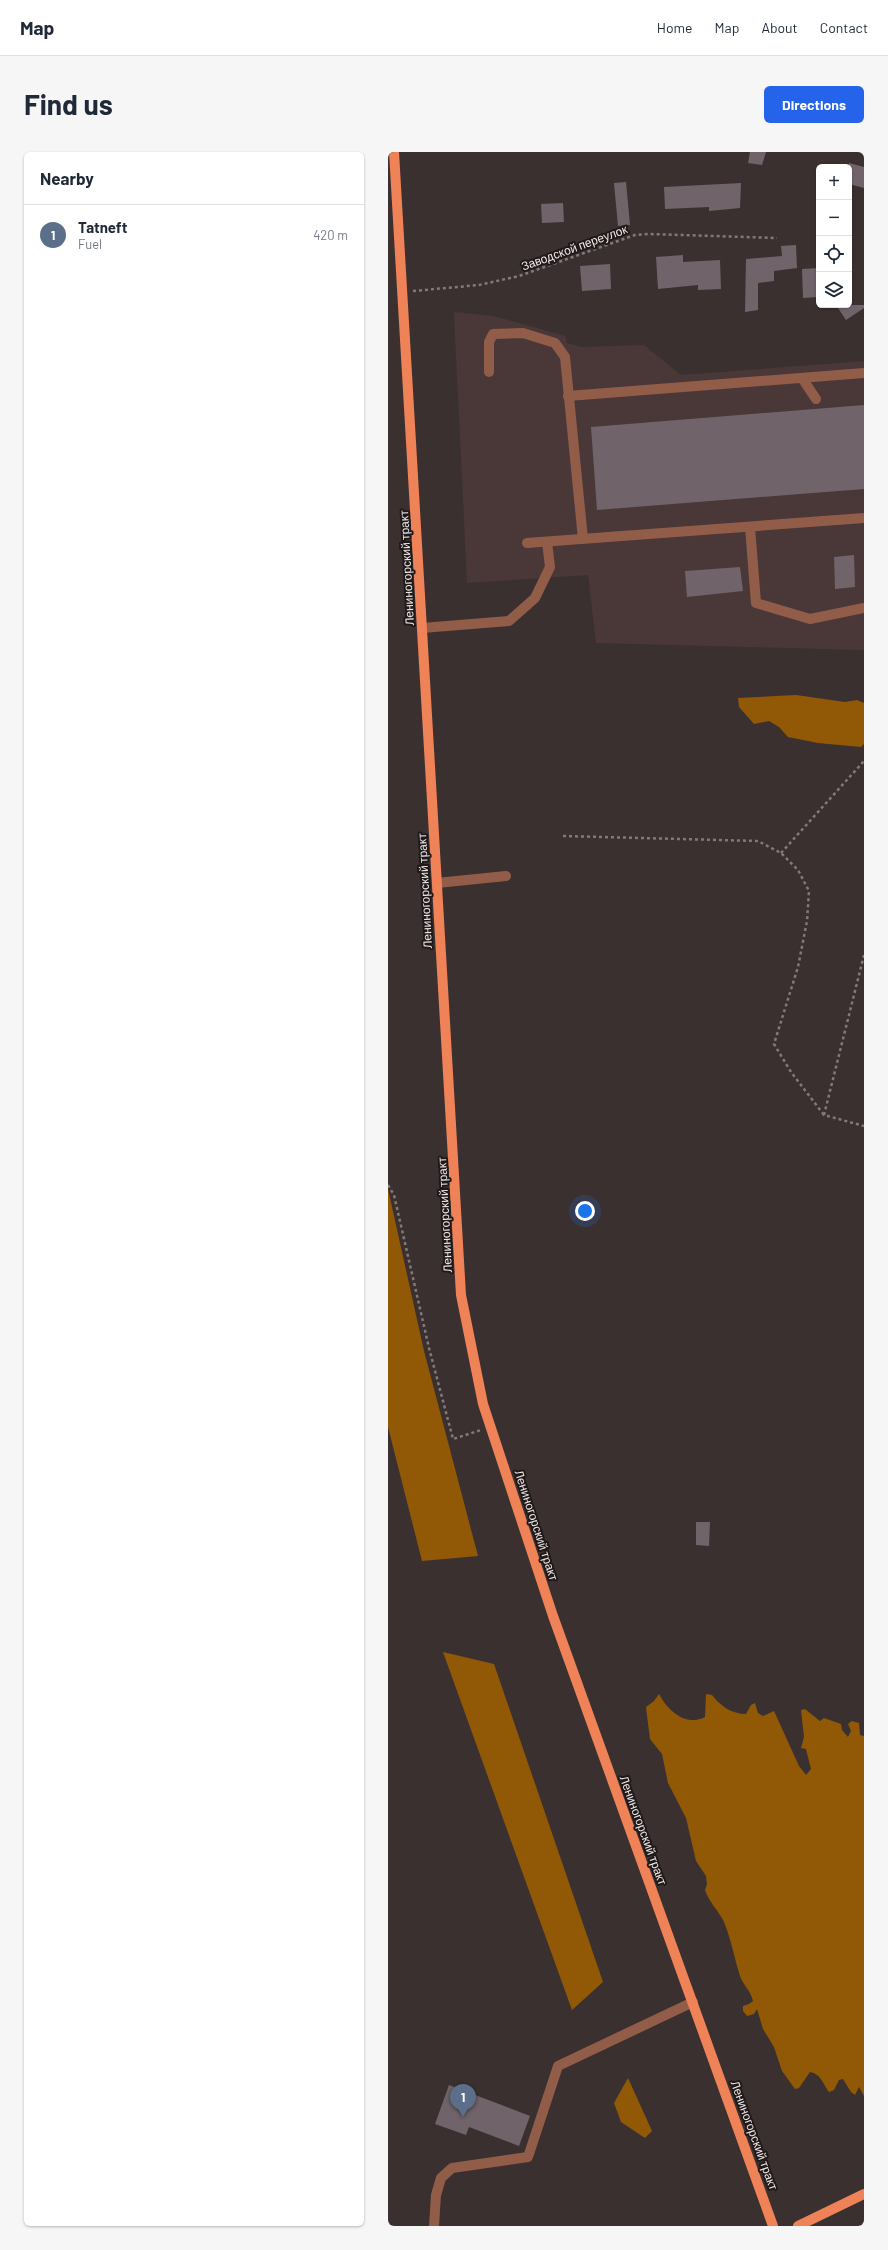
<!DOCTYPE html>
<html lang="en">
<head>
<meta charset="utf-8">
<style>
	:root { --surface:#fff; --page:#f6f6f7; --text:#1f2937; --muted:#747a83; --line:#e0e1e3; --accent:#2563eb }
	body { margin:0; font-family:Barlow,sans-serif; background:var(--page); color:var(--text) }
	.controls { position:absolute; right:12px; top:12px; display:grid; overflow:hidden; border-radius:6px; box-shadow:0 1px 3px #0004 }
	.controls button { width:36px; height:36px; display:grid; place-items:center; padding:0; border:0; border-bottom:1px solid var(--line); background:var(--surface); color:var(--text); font:20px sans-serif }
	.you { position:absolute; left:197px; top:1059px; width:14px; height:14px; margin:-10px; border:3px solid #fff; border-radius:50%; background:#1a73e8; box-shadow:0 0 0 6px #1a73e833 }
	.badge { display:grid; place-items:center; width:26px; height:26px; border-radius:50%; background:var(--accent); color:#fff; font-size:13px; font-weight:700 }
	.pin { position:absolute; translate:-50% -33px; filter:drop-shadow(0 1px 2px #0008) }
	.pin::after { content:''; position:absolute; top:21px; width:14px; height:12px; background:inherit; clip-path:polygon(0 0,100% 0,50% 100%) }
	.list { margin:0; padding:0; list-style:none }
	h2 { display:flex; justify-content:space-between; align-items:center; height:52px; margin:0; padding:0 16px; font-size:17px }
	h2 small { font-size:13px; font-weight:400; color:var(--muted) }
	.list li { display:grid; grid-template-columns:26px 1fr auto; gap:12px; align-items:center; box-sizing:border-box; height:60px; padding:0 16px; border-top:1px solid var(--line) }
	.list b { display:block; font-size:15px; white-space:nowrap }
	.list p { margin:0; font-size:13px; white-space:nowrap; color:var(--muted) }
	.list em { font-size:13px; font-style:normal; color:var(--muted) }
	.icon { flex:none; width:22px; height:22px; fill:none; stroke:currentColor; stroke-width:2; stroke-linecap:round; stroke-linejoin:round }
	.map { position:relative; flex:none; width:476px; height:2074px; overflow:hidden; border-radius:6px }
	header { display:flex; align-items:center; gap:24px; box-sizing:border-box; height:56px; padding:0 20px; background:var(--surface); border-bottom:1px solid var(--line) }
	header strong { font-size:19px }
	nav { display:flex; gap:22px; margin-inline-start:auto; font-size:14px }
	.intro { display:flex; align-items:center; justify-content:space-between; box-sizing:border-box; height:96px; padding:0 24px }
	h1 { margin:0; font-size:28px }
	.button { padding:10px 18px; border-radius:6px; background:var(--accent); color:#fff; font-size:14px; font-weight:700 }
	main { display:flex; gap:24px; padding:0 24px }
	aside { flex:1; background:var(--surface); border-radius:6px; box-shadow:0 1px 3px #0004 }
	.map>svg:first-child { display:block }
	.built { fill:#4a3838 }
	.forest { fill:#915906 }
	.building { fill:#70646a }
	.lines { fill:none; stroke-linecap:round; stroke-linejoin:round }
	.path { stroke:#827979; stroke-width:2.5; stroke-dasharray:3 3; stroke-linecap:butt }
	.minor { stroke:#925d48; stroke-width:10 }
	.major { stroke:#ef8257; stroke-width:10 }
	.labels { text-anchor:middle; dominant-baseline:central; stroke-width:4; stroke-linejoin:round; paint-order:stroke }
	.street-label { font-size:12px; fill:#f1e9e9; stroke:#1f1919 }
</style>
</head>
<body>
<header>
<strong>Map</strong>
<nav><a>Home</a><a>Map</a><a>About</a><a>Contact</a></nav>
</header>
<div class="intro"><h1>Find us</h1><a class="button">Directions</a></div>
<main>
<aside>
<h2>Nearby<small></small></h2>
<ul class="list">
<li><span class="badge" style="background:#5c6f8a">1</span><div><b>Tatneft</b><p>Fuel</p></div><em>420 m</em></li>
</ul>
</aside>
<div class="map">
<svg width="476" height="2074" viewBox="0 0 476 2074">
	<rect width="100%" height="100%" fill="#3b3030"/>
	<!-- built -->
	<path class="built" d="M 66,160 L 106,164 L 177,184 L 179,191 L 194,195 L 256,193 L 293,223 L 476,209 L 476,498 L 208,491 L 200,423 L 79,431 Z"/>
	<!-- forest -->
	<g class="forest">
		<path d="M 408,543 L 457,550 L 469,548 L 476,551 L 476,592 L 473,595 L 430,591 L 400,585 L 391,575 L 381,569 L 366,572 L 351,555 L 350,546 Z"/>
		<path d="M 0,1037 L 36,1199 L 90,1404 L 34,1409 L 0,1275 Z"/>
		<path d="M 55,1500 L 106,1512 L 215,1830 L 184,1858 Z"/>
		<path d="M 271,1542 C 280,1559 298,1575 317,1565 L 318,1542 L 324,1543 C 332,1554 344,1562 358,1562 L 363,1553 L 367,1551 L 370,1561 L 375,1564 L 386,1559 L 411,1614 L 418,1623 L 423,1617 L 418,1597 L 413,1596 L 416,1585 L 413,1558 L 417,1557 L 432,1569 L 436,1566 L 453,1572 L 454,1578 L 460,1585 L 463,1579 L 460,1572 L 464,1569 L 471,1571 L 472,1583 L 476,1584 L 476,1944 L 471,1935 L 467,1943 L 463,1940 L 455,1927 L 451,1928 L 446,1938 L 441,1940 C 435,1932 433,1922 422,1920 L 411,1936 L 407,1937 L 394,1919 L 386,1895 L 375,1877 L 369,1857 L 366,1862 L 359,1864 L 355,1859 L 355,1854 L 361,1852 L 365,1849 C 363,1839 355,1833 352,1824 C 346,1806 343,1785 335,1768 C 329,1757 321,1750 317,1738 L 319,1732 L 318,1724 L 308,1709 L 298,1666 L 280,1631 L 274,1602 L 262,1587 L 258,1555 L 266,1549 Z"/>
		<path d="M 240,1926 L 264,1979 L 257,1986 L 233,1970 L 226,1951 Z"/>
	</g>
	<!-- building -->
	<g class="building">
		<path d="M 362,0 L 378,0 L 374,13 L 360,11 Z"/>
		<path d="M 461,11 L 476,15 L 476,36 L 461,32 Z"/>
		<path d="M 238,30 L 242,73 L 230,74 L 226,31 Z"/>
		<path d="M 353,31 L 352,56 L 321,59 L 321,55 L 277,57 L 276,35 Z"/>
		<path d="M 175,51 L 176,70 L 154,71 L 153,52 Z"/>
		<path d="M 408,93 L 409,116 L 386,119 L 386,129 L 370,131 L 370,158 L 357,160 L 358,107 L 394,104 L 393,94 Z"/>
		<path d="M 295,103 L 295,110 L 332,108 L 333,137 L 310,138 L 310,133 L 270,137 L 268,105 Z"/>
		<path d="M 222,112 L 223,137 L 194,139 L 192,114 Z"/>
		<path d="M 431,116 L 431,145 L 415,146 L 414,117 Z"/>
		<path d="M 448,153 L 476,153 L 476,156 L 458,168 Z"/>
		<path d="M 476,253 L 476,337 L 209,358 L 203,275 Z"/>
		<path d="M 466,403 L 467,435 L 447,437 L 446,405 Z"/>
		<path d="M 352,415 L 355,439 L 299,445 L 297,419 Z"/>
		<path d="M 308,1370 L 322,1370 L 321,1394 L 308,1393 Z"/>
		<path d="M 61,1933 L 142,1964 L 131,1994 L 81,1975 L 78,1983 L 47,1972 Z"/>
	</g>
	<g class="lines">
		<!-- path -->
		<g class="path">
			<path d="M 25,139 L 91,133 L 131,124 L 247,83 L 261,82 L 389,86"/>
			<path d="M 175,684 L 370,689 L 393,701 L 410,718 L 421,739 L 419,769 L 410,815 L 386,892 L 403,920 L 436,963"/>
			<path d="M 393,701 L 476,609"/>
			<path d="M 476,803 L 436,963 L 476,974"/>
			<path d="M 0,1033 L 6,1043 L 41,1196 L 65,1287 L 93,1278"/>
		</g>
		<!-- minor -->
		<g class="minor">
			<path d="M 101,220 L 101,190 L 105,182 L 135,181 L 167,191 L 177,205 L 195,387"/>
			<path d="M 414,226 L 428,247"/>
			<path d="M 180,244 L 476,221"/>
			<path d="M 362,375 L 368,451 L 422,467 L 476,456"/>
			<path d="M 139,391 L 476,366"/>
			<path d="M 34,476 L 121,469 L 147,446 L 162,415 L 159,390"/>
			<path d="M 49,731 L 118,724"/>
			<path d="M 46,2074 L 48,2043 L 53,2026 L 64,2016 L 140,2005 L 170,1914 L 305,1850"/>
		</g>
		<!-- major -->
		<g class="major">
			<path d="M 6,0 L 73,1143 L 95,1252 L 165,1464 L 385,2074"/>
			<path d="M 410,2074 L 476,2042"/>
		</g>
	</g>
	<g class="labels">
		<!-- street labels -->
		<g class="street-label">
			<text transform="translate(186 95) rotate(-20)">Заводской переулок</text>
			<text transform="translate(18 416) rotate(-93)">Лениногорский тракт</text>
			<text transform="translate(36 739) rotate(-93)">Лениногорский тракт</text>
			<text transform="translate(56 1063) rotate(-93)">Лениногорский тракт</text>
			<text transform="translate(149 1373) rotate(72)">Лениногорский тракт</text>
			<text transform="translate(256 1678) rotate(70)">Лениногорский тракт</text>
			<text transform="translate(367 1983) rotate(70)">Лениногорский тракт</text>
		</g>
	</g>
</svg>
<div class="controls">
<button>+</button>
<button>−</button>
<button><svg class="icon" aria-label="locate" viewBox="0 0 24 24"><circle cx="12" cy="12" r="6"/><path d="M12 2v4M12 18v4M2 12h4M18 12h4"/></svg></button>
<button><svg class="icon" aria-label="layers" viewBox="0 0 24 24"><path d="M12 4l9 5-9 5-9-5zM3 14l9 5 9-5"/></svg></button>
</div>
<div class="you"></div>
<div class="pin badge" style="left:75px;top:1965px;background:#5c6f8a">1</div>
</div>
</main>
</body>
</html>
